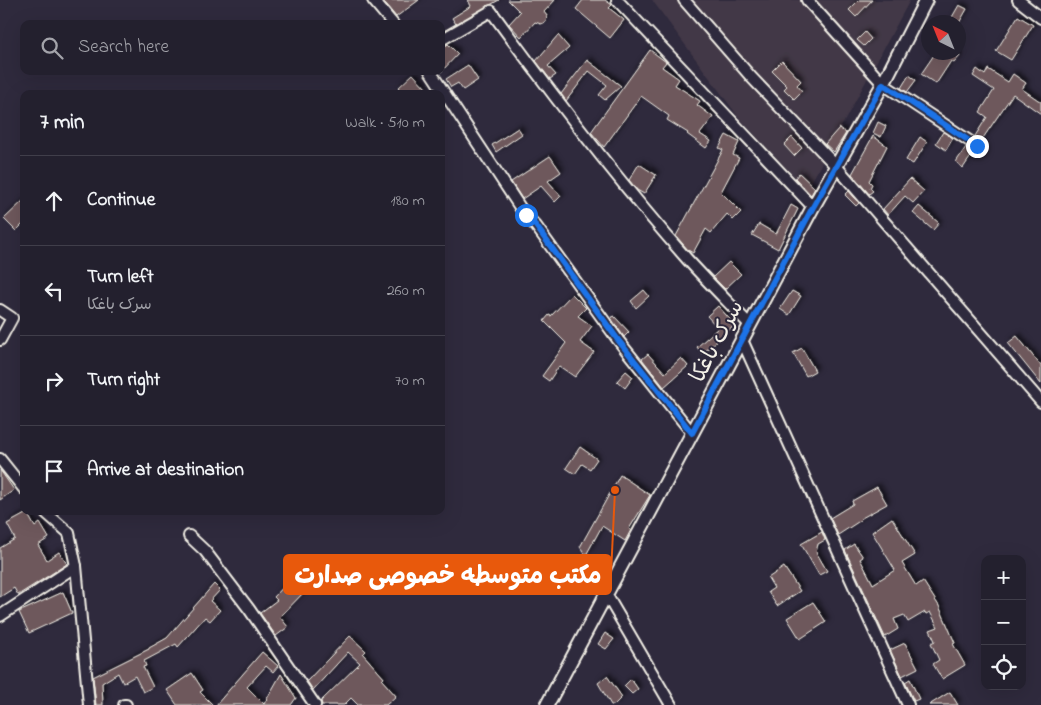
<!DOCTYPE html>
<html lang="en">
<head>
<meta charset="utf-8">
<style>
	:root { --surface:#23202e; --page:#2b2836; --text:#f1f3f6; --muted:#a3a3aa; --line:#403e4a }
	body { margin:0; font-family:"Indie Flower","Playpen Sans Arabic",sans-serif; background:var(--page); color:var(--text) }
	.controls { position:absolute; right:15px; bottom:15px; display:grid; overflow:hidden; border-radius:10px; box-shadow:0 5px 20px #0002 }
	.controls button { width:45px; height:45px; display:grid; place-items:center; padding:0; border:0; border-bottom:1px solid var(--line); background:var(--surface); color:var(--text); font:25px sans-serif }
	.compass { position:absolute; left:921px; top:15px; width:45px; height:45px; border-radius:50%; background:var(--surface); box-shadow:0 5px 20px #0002; rotate:317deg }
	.stop { position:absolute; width:15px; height:15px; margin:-11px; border:4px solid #1a73e8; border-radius:50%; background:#fff }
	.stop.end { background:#1a73e8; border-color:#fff; box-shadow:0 1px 5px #0008 }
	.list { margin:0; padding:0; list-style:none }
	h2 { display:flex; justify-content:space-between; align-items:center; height:65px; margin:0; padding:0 20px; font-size:21px }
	h2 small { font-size:16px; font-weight:400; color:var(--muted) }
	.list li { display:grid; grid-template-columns:32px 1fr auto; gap:15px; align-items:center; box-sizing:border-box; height:90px; padding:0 20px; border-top:1px solid var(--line) }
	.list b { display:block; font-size:19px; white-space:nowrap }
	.list p { margin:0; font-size:16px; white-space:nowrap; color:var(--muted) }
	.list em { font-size:16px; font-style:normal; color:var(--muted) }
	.icon { flex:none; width:28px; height:28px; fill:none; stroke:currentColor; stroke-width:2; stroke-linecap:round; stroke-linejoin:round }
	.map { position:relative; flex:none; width:1041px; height:705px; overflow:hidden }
	.search { position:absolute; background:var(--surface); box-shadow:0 5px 20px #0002; left:20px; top:20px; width:425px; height:55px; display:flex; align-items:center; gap:12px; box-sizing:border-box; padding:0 18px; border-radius:10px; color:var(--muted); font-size:19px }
	.panel { position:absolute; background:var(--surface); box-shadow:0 5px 20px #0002; left:20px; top:90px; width:425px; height:425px; border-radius:10px }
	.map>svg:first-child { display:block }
	.built { fill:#423846 }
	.building { fill:#6e595c; stroke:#f4f1e8; filter:url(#shadow) }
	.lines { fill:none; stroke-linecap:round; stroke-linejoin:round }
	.minor-casing { stroke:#f4f1e8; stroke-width:14 }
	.tertiary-casing { stroke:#f4f1e8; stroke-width:16 }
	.minor { stroke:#2f2a3d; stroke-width:10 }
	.tertiary { stroke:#2f2a3d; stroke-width:12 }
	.route { stroke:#1a73e8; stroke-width:6 }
	.labels { text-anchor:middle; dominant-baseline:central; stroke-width:4; stroke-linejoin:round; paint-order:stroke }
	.street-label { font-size:22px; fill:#f4f1e8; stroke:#2f2a3d }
	.leader { fill:none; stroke:#e8590c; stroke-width:2 }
	.callout-dot { fill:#e8590c; stroke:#2f2a3d; stroke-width:2 }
	.callout { fill:#e8590c; stroke:#e8590c; stroke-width:2 }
	.callout-label { font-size:24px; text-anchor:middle; font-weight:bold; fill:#fff }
</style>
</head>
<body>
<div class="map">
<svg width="1041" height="705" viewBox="0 0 1041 705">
	<defs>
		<filter id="shadow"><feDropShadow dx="3" dy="-3" stdDeviation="2.5" flood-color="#0009"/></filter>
	</defs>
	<rect width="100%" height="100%" fill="#2f2a3d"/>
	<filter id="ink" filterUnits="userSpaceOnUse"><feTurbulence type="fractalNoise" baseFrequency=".02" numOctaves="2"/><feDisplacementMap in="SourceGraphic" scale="10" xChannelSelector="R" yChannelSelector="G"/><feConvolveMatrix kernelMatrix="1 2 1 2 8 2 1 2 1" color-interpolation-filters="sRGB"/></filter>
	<g filter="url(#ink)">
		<!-- built -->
		<path class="built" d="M 652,0 L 910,0 L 807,190 L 740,119 Z"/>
		<!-- building -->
		<g class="building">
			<path d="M 382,0 L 419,0 L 396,17 Z"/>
			<path d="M 468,0 L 499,0 L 456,24 L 452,18 L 471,6 Z"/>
			<path d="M 508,0 L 555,0 L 544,12 L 547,16 L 546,22 L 541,24 L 535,22 L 521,37 L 509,24 L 520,12 Z"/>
			<path d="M 583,0 L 605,0 L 612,5 L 609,8 L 624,20 L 610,38 L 576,9 Z"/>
			<path d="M 859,0 L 872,0 L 856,17 L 849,10 Z"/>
			<path d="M 959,5 L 967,9 L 959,23 L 951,19 Z"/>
			<path d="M 1018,16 L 1033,25 L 1011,60 L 996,51 Z"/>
			<path d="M 865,32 L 871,39 L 864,46 L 857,40 Z"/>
			<path d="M 558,35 L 569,48 L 548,66 L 556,75 L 550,79 L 536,61 Z"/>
			<path d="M 448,44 L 458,54 L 441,72 L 441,50 Z"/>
			<path d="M 650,50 L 666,62 L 662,67 L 679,79 L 675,85 L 700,101 L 697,105 L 713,117 L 700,134 L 711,141 L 706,148 L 687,134 L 688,133 L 667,120 L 669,116 L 641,96 L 604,147 L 591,132 Z"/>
			<path d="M 936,52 L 958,52 L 957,54 L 960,56 L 954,63 L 951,61 L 936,84 L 921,74 Z"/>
			<path d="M 587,60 L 621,86 L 605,100 L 599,95 L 607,85 L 589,71 L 566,101 L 561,94 Z"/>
			<path d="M 782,61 L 801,81 L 797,85 L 802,91 L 794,99 L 784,89 L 787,86 L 772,71 Z"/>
			<path d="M 468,65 L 478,80 L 463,90 L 458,83 L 451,87 L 446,79 Z"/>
			<path d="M 977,69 L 985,75 L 988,69 L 1008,82 L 1013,74 L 1026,83 L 1022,89 L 1041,102 L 1041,114 L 1013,94 L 981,141 L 975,136 L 987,117 L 980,112 L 994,90 L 973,76 Z"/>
			<path d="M 413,74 L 426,88 L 420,94 L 403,94 L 398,88 Z"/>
			<path d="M 909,75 L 916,80 L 907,92 L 901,88 Z"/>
			<path d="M 878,122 L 886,126 L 881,137 L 873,133 Z"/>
			<path d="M 518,128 L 522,134 L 496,152 L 492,145 Z"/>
			<path d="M 839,128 L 846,133 L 834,152 L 825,144 Z"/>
			<path d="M 943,132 L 953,138 L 946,150 L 936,143 Z"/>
			<path d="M 726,135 L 739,142 L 733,155 L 739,158 L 721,192 L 741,212 L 733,220 L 727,214 L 711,233 L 706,229 L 693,253 L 688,250 L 676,236 L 723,150 L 719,148 Z"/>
			<path d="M 873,136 L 887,146 L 869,181 L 872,184 L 870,188 L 873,191 L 869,194 L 852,174 Z"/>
			<path d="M 792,137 L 802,148 L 794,156 L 784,145 Z"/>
			<path d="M 920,137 L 927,142 L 913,164 L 906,160 Z"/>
			<path d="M 966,147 L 974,152 L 963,168 L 956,162 Z"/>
			<path d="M 550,156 L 561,172 L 548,181 L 561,196 L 555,202 L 541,186 L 522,199 L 511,182 Z"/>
			<path d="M 639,164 L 656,175 L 644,194 L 637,190 L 629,180 Z"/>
			<path d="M 799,173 L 815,188 L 811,195 L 795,178 Z"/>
			<path d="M 910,179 L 924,191 L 913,203 L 905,196 L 888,215 L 883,209 Z"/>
			<path d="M 849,191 L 859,203 L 856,206 L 845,195 Z"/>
			<path d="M 24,200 L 24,223 L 16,231 L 4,219 Z"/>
			<path d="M 791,205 L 798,209 L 778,249 L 752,235 L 759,224 L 776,234 Z"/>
			<path d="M 919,206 L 939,223 L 933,230 L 913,213 Z"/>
			<path d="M 729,262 L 741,274 L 725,289 L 713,277 Z"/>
			<path d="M 644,290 L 649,296 L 636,308 L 631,301 Z"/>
			<path d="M 792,291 L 801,296 L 789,315 L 780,309 Z"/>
			<path d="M 572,294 L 586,308 L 578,316 L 592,326 L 580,342 L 594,352 L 575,377 L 559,366 L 549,381 L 542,376 L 566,343 L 544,321 L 549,315 L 551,316 Z"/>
			<path d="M 718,306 L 735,325 L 702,354 L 697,347 L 718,328 L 707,316 Z"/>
			<path d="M 614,316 L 629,332 L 624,337 L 611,318 Z"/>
			<path d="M 1017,336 L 1041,366 L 1041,384 L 1008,343 Z"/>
			<path d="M 802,348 L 815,371 L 806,376 L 793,353 Z"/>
			<path d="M 648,354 L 665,373 L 681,358 L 688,366 L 664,387 L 642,359 Z"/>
			<path d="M 626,371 L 633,377 L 625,388 L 617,381 Z"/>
			<path d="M 580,447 L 597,459 L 590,469 L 582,464 L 575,474 L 566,468 Z"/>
			<path d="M 0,470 L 14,490 L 0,500 Z"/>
			<path d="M 620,475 L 650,495 L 629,529 L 631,530 L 625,541 L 602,526 L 586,555 L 580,547 Z"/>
			<path d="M 877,487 L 887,504 L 860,519 L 861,520 L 838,535 L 830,518 L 853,504 L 852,501 Z"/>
			<path d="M 27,513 L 35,527 L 40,523 L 49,538 L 38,545 L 47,560 L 59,552 L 67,564 L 18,595 L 14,588 L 0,597 L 0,548 L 15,539 L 7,524 Z"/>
			<path d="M 892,518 L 915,555 L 902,563 L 916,586 L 923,581 L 939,606 L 955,643 L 953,644 L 965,665 L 942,679 L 933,664 L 939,660 L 931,643 L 935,641 L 930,630 L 938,627 L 930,612 L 926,614 L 925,612 L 908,622 L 904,615 L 894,619 L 898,629 L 885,637 L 845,550 L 854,544 L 863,557 L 860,559 L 873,584 L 895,570 L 872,532 Z"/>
			<path d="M 822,532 L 825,540 L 818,544 L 816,552 L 827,571 L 819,575 L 801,544 Z"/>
			<path d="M 784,567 L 800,591 L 777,606 L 768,592 L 774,588 L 768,578 Z"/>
			<path d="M 292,578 L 306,590 L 280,617 L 288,627 L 276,636 L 260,613 L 277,600 L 274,597 Z"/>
			<path d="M 214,584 L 220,590 L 210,601 L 220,610 L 210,621 L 205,617 L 178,647 L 176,644 L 144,661 L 146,666 L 143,667 L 153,687 L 143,692 L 135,676 L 123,683 L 118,673 L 102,683 L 103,705 L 96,705 L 93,677 L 149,649 L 149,648 L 167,638 Z"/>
			<path d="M 63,592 L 72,613 L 29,633 L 19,612 Z"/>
			<path d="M 813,602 L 826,622 L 800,639 L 787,618 Z"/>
			<path d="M 605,633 L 614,639 L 606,649 L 598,644 Z"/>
			<path d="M 350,636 L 366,651 L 363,654 L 384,678 L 382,680 L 396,696 L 386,705 L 358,705 L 351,698 L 344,705 L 322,705 L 321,701 L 360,663 L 348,652 L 313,690 L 307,681 Z"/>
			<path d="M 905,643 L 918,668 L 902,676 L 890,650 Z"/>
			<path d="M 262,652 L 278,666 L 273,672 L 266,666 L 247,687 L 264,704 L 281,674 L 296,698 L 291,705 L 216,705 Z"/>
			<path d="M 192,673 L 203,690 L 200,692 L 213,705 L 177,705 L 167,690 Z"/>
			<path d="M 607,676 L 622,697 L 614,705 L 611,705 L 598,683 Z"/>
			<path d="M 631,679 L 638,689 L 632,694 L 624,686 Z"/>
			<path d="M 910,679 L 919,699 L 914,701 L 905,682 Z"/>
			<path d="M 950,692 L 958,705 L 929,705 Z"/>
		</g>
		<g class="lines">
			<defs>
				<g id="minor">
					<path d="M 373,0 L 393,24"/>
					<path d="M 617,0 L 813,207"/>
					<path d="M 684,0 L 752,78 L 836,166 L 1041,402"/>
					<path d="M 807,0 L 883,84 L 977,146"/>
					<path d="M 1018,0 L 1041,18"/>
					<path d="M 441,40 L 491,11 C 553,96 617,180 687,259 C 707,281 729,303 750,325"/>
					<path d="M 430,71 L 525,215 L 536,226 L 618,340 L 692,433"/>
					<path d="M 0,310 L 12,318 L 0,340"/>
					<path d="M 742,340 L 908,705"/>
					<path d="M 0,459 L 24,489"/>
					<path d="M 44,511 L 69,533 L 76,566 L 89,705"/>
					<path d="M 189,536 L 205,551 L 249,609 L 315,705"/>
					<path d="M 606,594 L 671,705"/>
					<path d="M 0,616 L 76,566"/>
					<path d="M 124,705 L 126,705"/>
				</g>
				<path id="tertiary" d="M 547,705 L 813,207 L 883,84 L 926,0"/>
			</defs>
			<!-- minor casing -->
			<use href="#minor" class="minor-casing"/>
			<!-- tertiary casing -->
			<use href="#tertiary" class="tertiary-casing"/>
			<!-- minor -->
			<use href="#minor" class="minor"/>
			<!-- tertiary -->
			<use href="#tertiary" class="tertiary"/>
		</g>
	</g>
	<g class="lines" filter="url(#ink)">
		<!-- route -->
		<path class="route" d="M 526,215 L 536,226 L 618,340 L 692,433 L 813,207 L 883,84 L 977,146"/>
	</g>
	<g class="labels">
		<!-- street labels -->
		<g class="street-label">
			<text transform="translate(718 342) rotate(-62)">سرک باغکا</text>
		</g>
	</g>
	<!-- callouts -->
	<path class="leader" d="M615 490L611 574"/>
	<circle class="callout-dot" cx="615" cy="490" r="5"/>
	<rect class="callout" x="284" y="555" width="327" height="39" rx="5"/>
	<g class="callout-label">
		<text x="448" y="583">مکتب متوسطه خصوصی صدارت</text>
	</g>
</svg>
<div class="controls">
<button>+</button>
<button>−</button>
<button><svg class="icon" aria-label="locate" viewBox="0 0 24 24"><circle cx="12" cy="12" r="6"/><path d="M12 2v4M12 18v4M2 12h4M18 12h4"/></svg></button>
</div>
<svg class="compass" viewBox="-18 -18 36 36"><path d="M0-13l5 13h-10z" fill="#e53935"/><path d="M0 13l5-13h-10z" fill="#a3a3aa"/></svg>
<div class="stop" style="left:526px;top:215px"></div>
<div class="stop end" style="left:977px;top:146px"></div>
<div class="search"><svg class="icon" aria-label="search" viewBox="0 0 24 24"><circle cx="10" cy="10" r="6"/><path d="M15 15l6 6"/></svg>Search here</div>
<section class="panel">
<h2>7 min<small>Walk · 510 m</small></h2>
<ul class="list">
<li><svg class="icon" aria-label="ahead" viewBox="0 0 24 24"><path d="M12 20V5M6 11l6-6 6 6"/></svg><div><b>Continue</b></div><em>180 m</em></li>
<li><svg class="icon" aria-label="left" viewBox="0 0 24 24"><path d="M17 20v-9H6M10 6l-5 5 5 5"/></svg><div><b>Turn left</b><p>سرک باغکا</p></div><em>260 m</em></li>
<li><svg class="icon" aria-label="right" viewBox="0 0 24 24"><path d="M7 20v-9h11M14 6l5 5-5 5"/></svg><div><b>Turn right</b></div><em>70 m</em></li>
<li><svg class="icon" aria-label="arrive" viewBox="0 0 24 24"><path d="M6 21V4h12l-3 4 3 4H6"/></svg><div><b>Arrive at destination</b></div></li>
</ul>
</section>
</div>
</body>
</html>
